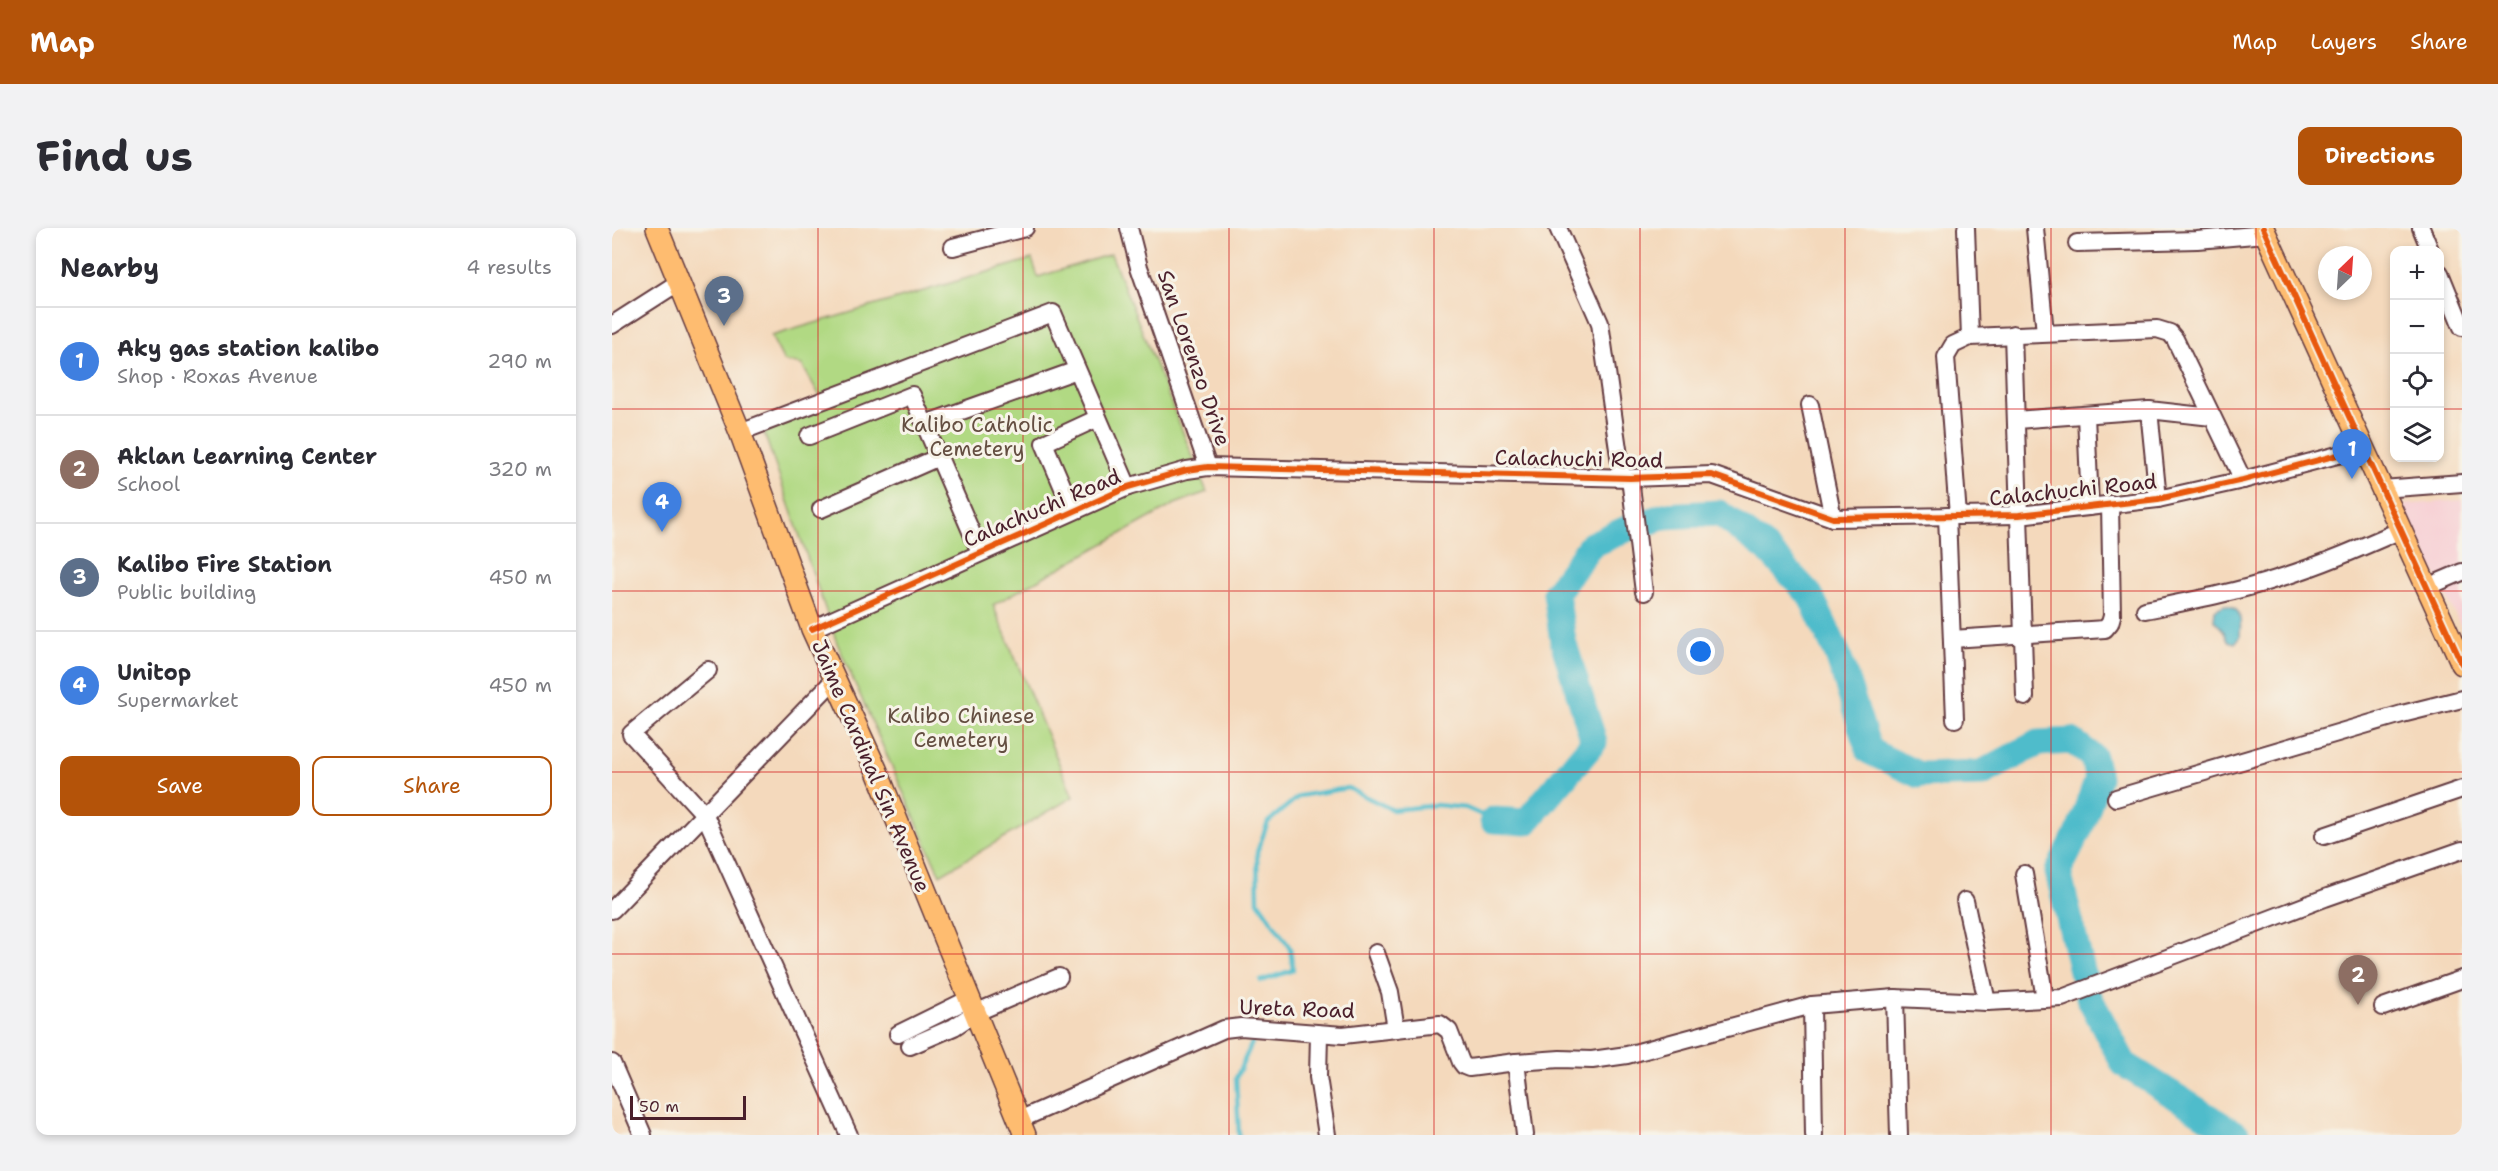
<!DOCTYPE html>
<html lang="en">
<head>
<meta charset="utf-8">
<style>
	:root { --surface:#fff; --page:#f2f2f3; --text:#2b2b33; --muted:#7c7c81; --line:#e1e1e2; --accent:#b45309 }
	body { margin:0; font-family:"Shantell Sans",sans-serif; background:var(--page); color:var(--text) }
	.controls { position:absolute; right:18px; top:18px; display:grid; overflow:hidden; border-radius:12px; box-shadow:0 3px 9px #0003 }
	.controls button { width:54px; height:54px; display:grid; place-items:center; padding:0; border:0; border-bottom:2px solid var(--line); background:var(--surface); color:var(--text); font:30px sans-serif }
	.compass { position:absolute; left:1706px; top:18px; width:54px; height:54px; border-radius:50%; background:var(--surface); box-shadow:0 3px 9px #0003; rotate:25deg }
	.scale { position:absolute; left:18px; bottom:15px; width:116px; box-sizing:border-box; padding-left:6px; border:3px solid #4a1f2b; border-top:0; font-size:16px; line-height:21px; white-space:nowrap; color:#4a1f2b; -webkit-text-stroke:4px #f7f3e8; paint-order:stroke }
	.you { position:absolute; left:1089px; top:424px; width:21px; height:21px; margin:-15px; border:4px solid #fff; border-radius:50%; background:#1a73e8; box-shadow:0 0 0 9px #1a73e833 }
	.badge { display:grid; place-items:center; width:39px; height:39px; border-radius:50%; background:var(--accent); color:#fff; font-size:20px; font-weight:700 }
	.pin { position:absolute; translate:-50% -50px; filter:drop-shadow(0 2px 3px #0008) }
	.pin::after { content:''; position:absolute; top:32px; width:21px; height:18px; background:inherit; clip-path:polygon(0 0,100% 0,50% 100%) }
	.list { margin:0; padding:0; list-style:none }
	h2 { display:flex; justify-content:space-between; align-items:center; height:78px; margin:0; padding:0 24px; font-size:26px }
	h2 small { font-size:20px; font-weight:400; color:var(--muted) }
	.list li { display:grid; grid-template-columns:39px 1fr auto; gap:18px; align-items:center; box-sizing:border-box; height:108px; padding:0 24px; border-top:2px solid var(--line) }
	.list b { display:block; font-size:22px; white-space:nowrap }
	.list p { margin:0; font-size:20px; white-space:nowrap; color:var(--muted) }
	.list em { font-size:20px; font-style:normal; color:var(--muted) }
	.actions { display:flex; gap:12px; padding:18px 24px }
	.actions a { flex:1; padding:14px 0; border:2px solid var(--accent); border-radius:12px; text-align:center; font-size:21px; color:var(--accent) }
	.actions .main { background:var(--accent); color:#fff }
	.icon { flex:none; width:33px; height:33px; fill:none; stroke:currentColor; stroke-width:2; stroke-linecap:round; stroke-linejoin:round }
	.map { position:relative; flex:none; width:1850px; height:907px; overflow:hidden; border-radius:12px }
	header { display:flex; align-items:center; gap:36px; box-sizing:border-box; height:84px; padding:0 30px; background:var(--accent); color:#fff }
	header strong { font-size:28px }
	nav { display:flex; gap:33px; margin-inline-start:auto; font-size:21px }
	.intro { display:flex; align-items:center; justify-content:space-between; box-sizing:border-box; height:144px; padding:0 36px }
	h1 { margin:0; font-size:42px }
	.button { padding:15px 27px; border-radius:12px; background:var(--accent); color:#fff; font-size:21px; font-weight:700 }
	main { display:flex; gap:36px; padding:0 36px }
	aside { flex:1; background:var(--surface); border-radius:12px; box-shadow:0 3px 9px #0003 }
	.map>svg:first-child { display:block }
	.built { fill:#f7cfd4 }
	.green { fill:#b1d983; stroke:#7e7c57; stroke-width:1.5 }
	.water { fill:#50bccb; stroke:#4d6e7b; stroke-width:1.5 }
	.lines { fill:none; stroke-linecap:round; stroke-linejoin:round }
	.stream { stroke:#50bccb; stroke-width:4.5 }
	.river { stroke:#50bccb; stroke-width:27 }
	.minor-casing { stroke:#643b41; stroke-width:20 }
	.major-casing { stroke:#643b41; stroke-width:24 }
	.minor { stroke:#fff; stroke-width:16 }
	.major { stroke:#febc70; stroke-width:21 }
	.cycleway-casing { stroke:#f7f3e8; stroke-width:10 }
	.cycleway { stroke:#e8590c; stroke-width:6 }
	.grid { fill:none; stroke:#d62828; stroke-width:1.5; stroke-opacity:0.55 }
	.labels { text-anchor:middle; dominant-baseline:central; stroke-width:6; stroke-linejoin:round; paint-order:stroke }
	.street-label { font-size:21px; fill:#4a1f2b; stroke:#f7f3e8 }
	.park-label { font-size:21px; fill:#644e41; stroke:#f7f3e8 }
</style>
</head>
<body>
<header>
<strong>Map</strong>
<nav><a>Map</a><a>Layers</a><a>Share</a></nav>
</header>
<div class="intro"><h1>Find us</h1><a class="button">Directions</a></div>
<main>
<aside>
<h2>Nearby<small>4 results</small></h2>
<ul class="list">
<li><span class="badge" style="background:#3f7fe0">1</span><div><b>Aky gas station kalibo</b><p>Shop · Roxas Avenue</p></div><em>290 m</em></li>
<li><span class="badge" style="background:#8d6e63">2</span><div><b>Aklan Learning Center</b><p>School</p></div><em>320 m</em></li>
<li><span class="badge" style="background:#5c6f8a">3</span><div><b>Kalibo Fire Station</b><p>Public building</p></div><em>450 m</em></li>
<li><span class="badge" style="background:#3f7fe0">4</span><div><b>Unitop</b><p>Supermarket</p></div><em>450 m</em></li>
</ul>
<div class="actions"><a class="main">Save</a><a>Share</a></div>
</aside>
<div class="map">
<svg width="1850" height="907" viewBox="0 0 1850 907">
	<rect width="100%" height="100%" fill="#f7f3e8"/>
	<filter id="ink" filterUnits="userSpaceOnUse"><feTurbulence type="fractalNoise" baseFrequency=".0167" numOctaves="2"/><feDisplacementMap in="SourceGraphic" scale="12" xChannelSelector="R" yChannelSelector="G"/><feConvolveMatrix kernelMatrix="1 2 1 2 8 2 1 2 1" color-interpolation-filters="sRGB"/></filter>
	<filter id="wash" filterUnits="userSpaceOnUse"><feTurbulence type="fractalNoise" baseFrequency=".008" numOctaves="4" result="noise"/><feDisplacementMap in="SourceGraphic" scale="24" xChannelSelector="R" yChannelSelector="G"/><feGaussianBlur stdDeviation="1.35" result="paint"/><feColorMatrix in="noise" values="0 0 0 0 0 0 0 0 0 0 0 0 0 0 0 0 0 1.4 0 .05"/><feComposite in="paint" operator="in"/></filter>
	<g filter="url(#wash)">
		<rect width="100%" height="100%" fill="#f4d9bc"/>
		<!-- built -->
		<path class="built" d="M 1850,272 L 1850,401 L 1791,277 Z"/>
		<!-- green -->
		<path class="green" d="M 499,26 L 595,264 L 563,276 L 381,377 L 461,569 L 328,647 L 225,415 L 152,205 L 213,177 L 190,137 L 172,133 L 159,108 L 420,31 L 426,49 Z"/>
		<!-- water -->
		<path class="water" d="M 1612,377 C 1631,378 1629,394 1628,409 L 1623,415 L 1616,413 L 1611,402 L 1602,392 L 1603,382 Z"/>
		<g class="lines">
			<!-- stream -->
			<g class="stream">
				<path d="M 649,753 L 681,742 L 678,720 L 646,673 L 645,624 L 656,594 L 687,568 L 736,560 L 781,582 L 825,577 L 854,580 L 881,592"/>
				<path d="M 627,907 L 624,850 L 640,815"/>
			</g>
			<!-- river -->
			<g class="river">
				<path d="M 1028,297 L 1052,288 L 1107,285 L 1155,321 L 1198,367 L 1226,427 L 1257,523 L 1307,547 L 1370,545 L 1426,515 L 1460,513 L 1481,529 L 1486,550 L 1468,600 L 1446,644 L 1473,755"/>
				<path d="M 881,592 L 914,594 L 982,514 L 951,413 L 944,365 L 979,317 L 1019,299"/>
				<path d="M 1477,769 L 1512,836 L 1625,907"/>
			</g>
		</g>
	</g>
	<g filter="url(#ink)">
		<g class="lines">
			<defs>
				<g id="minor">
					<path d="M 517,0 L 527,39 L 596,239"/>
					<path d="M 946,0 L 988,95 L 1010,249"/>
					<path d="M 1354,0 L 1358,109"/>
					<path d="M 1423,0 L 1433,105"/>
					<path d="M 1809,0 L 1818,22"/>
					<path d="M 1465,15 L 1585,12 L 1654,6"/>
					<path d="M 341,19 L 413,0"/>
					<path d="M 1828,45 L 1850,99"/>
					<path d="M 0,97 L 67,54"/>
					<path d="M 1401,106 L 1413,469"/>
					<path d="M 1198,177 L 1221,290"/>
					<path d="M 1537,182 L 1546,271"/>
					<path d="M 1474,187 L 1478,279"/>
					<path d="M 1404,192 L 1537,182 L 1600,189"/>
					<path d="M 313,196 L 465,142"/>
					<path d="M 128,204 L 441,85 L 516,259"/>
					<path d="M 197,208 L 300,167 L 368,324"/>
					<path d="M 1018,250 L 1032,364"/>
					<path d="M 1770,261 L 1850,255"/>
					<path d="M 209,281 L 327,229"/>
					<path d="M 461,283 L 432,215 L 486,190"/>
					<path d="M 1335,288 L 1343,491"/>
					<path d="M 1346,288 L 1334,129 L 1341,117 L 1358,109 L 1545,101 L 1558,105 L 1563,111 L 1631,252"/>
					<path d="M 1815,359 L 1850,344"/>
					<path d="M 1533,382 C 1577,373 1621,365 1664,351 C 1707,338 1748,320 1789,302"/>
					<path d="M 200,401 L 516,259 L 575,242 L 596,239 L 1018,250 L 1100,247 L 1221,290 L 1407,287 L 1546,271 L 1631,252 L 1752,220"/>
					<path d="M 1340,411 L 1493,401 L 1498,395 L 1500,388 L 1498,276"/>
					<path d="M 96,442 L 19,506 L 93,587 L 237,907"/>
					<path d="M 1504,570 L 1790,486 L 1850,471"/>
					<path d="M 1712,608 L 1850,561"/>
					<path d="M 1412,646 L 1433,771"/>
					<path d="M 1353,673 L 1375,774"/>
					<path d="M 0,682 L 222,452"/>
					<path d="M 764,725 L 778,764 L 784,801"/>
					<path d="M 1283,770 L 1287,907"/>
					<path d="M 1771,779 L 1850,751"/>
					<path d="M 286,806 L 357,771"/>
					<path d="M 707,806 L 706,849 L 715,907"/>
					<path d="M 298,818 L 342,799 L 363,785 L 447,749"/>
					<path d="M 904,834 L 913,907"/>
					<path d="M 0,835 L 31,907"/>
					<path d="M 407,892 L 612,801 L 629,799 L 731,807 L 828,796 L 837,803 L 849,834 L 852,838 L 857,840 L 904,834 L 948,831 L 980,832 L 1015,827 L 1200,777"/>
					<path d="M 1202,907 L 1200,777 L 1283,770 L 1375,774 L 1450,770 L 1713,670 L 1850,622"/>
				</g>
				<g id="major">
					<path d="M 45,0 L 128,204 L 200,401 L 264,541 L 413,907"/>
					<path d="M 1651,0 L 1850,436"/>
				</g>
			</defs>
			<!-- minor casing -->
			<use href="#minor" class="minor-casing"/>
			<!-- major casing -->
			<use href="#major" class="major-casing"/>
			<!-- minor -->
			<use href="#minor" class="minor"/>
			<!-- major -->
			<use href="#major" class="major"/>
			<defs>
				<g id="cycleway">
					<path d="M 1651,0 L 1850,436"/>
					<path d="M 200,401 L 516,259 L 575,242 L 596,239 L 1018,250 L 1100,247 L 1221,290 L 1407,287 L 1546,271 L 1631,252 L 1752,220"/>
				</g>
			</defs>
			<!-- cycleway casing -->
			<use href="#cycleway" class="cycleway-casing"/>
			<!-- cycleway -->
			<use href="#cycleway" class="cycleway"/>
		</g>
	</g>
	<!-- grid -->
	<path class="grid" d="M 206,0 L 206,907M 411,0 L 411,907M 617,0 L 617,907M 822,0 L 822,907M 1028,0 L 1028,907M 1233,0 L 1233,907M 1439,0 L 1439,907M 1644,0 L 1644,907M 0,181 L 1782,181M 1828,181 L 1850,181M 0,363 L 1850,363M 0,544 L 1850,544M 0,726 L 1850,726"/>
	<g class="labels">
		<!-- street labels -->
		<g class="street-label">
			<text transform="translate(582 130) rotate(71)">San Lorenzo Drive</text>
			<text transform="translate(967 231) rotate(1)">Calachuchi Road</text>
			<text transform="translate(1461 262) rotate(-6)">Calachuchi Road</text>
			<text transform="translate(430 280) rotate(-23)">Calachuchi Road</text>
			<text transform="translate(259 538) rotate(67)">Jaime Cardinal Sin Avenue</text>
			<text transform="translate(685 781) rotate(2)">Ureta Road</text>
		</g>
		<!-- park labels -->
		<g class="park-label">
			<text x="365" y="197">Kalibo Catholic<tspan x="365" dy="24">Cemetery</tspan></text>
			<text x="349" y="488">Kalibo Chinese<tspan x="349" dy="24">Cemetery</tspan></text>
		</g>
	</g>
</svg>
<div class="controls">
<button>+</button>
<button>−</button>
<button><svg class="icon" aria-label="locate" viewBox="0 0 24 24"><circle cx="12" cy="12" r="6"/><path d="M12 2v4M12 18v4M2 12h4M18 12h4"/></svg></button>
<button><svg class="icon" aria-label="layers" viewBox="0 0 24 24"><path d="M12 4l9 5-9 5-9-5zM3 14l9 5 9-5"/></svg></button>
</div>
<svg class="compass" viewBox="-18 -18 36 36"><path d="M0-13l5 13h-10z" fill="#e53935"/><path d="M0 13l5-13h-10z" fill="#7c7c81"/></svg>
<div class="scale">50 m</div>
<div class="you"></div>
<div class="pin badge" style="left:1740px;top:251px;background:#3f7fe0">1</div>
<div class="pin badge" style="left:1746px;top:777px;background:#8d6e63">2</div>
<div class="pin badge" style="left:112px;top:98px;background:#5c6f8a">3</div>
<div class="pin badge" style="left:50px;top:304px;background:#3f7fe0">4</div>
</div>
</main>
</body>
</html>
